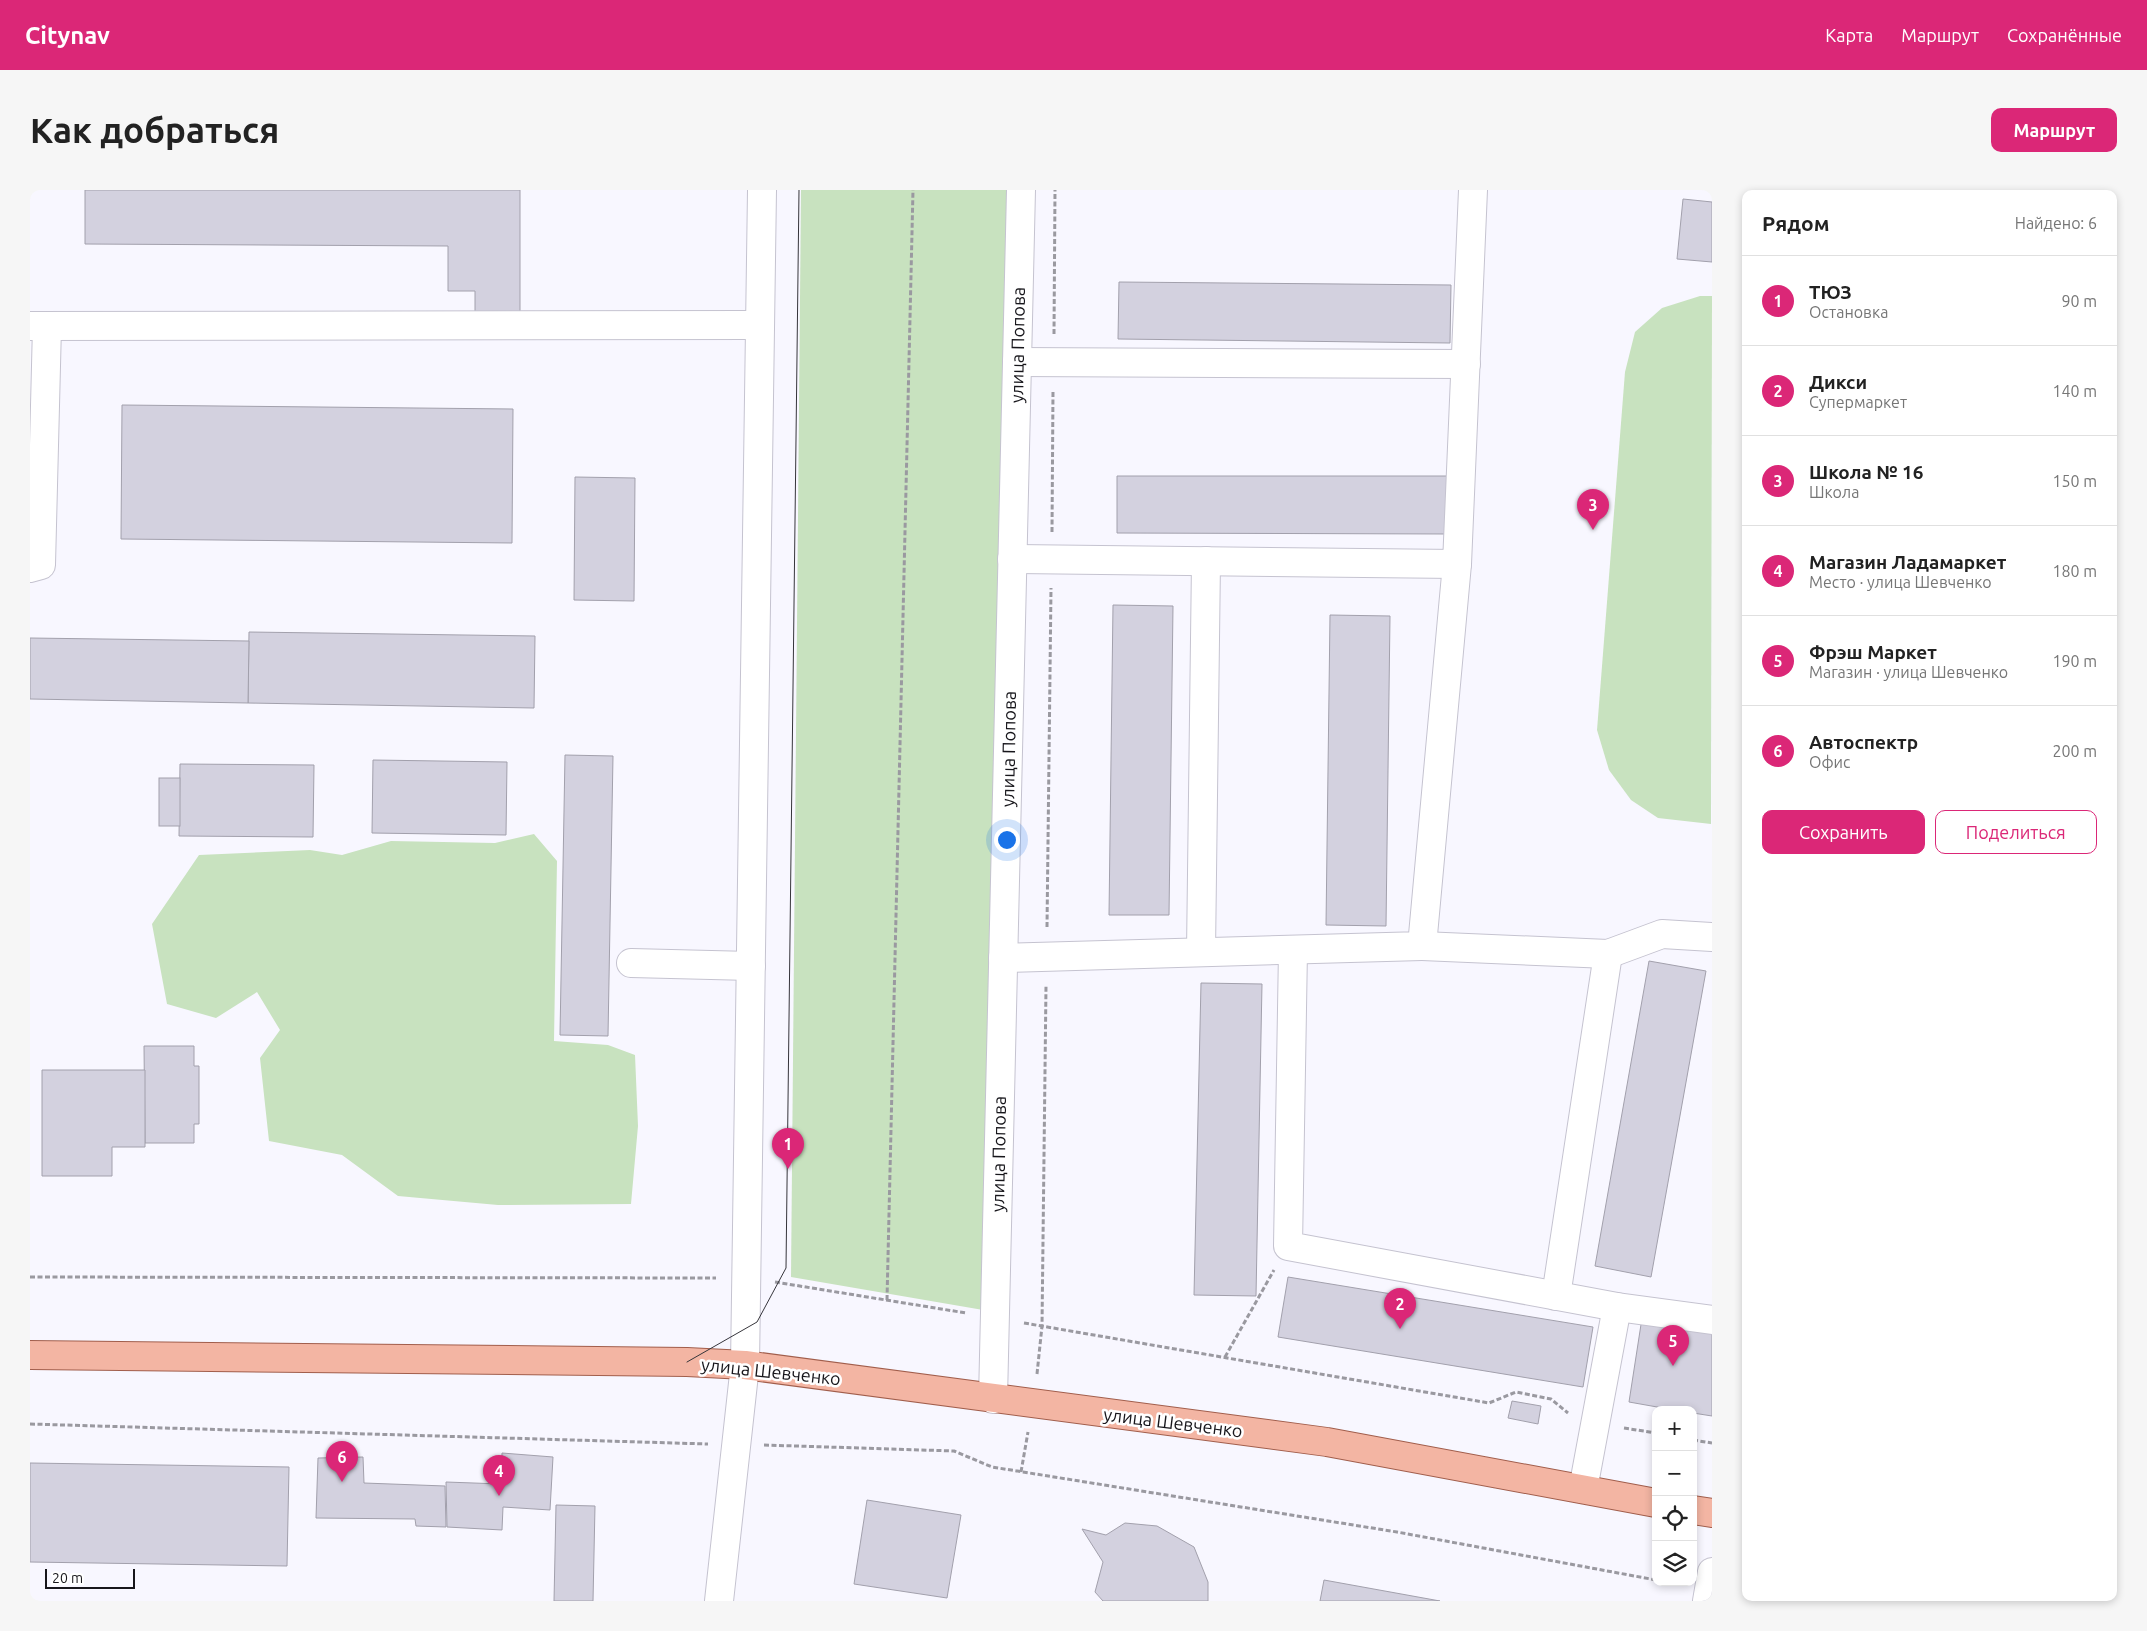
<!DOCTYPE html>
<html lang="ru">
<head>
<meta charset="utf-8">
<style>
	:root { --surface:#fff; --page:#f6f6f6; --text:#222; --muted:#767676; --line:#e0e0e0; --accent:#db2777 }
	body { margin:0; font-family:Ubuntu,sans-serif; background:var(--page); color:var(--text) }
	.controls { position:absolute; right:15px; bottom:15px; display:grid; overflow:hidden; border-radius:10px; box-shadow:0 2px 8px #0003 }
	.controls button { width:45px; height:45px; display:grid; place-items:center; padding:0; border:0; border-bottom:1px solid var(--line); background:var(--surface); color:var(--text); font:25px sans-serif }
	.scale { position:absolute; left:15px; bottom:12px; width:90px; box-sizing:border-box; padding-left:5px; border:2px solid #17161b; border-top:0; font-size:14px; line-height:18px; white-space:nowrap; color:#17161b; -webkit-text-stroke:4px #fff; paint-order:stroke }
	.you { position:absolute; left:976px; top:649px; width:18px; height:18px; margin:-12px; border:4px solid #fff; border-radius:50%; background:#1a73e8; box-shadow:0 0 0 8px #1a73e833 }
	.badge { display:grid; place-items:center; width:32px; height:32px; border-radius:50%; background:var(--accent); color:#fff; font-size:16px; font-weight:700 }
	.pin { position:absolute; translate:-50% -41px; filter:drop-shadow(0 1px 2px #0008) }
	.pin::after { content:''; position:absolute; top:26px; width:18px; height:15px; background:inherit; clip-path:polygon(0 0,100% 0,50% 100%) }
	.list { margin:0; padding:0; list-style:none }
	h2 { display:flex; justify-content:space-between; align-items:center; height:65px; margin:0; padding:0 20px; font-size:21px }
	h2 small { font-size:16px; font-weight:400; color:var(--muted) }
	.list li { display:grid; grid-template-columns:32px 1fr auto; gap:15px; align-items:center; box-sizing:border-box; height:90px; padding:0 20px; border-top:1px solid var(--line) }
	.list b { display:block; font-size:19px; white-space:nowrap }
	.list p { margin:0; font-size:16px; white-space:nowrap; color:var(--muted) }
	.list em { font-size:16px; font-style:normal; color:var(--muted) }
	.actions { display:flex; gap:10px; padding:15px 20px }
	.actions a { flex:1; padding:11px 0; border:1px solid var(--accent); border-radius:10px; text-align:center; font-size:18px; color:var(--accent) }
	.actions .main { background:var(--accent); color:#fff }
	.icon { flex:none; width:28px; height:28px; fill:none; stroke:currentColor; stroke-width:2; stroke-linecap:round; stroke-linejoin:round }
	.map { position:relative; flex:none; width:1682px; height:1411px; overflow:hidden; border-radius:10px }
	header { display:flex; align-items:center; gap:30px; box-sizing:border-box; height:70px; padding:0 25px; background:var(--accent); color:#fff }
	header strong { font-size:24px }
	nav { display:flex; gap:28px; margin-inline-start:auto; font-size:18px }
	.intro { display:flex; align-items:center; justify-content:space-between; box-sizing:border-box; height:120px; padding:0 30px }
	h1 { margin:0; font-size:35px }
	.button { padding:12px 22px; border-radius:10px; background:var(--accent); color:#fff; font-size:18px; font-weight:700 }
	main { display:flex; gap:30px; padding:0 30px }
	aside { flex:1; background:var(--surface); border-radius:10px; box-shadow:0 2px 8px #0003 }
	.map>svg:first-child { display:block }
	.green { fill:#c8e2bf }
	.building { fill:#d3d1df; stroke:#a2a0ac }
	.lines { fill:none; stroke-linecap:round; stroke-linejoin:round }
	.minor-casing { stroke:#c5c3d0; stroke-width:30 }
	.major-casing { stroke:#a15e4c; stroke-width:30 }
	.path { stroke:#9a99a0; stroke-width:3; stroke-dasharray:5 2.5; stroke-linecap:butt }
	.minor { stroke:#fff; stroke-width:28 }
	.major { stroke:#f3b5a3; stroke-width:28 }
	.tram { stroke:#36353b; stroke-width:1 }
	.labels { text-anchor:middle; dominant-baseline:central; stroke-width:5; stroke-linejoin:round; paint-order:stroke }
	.street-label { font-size:18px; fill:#17161b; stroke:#fff }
</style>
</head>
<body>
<header>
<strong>Citynav</strong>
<nav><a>Карта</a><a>Маршрут</a><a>Сохранённые</a></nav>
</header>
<div class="intro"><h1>Как добраться</h1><a class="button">Маршрут</a></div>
<main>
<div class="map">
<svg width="1682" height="1411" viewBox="0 0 1682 1411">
	<rect width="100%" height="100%" fill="#f8f7ff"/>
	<!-- green -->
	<g class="green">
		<path d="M 771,0 L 986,0 L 959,1121 L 761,1087 Z"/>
		<path d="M 1670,106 L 1682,106 L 1681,634 L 1628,628 L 1601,610 L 1579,580 L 1567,540 L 1595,182 L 1605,142 L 1632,118 Z"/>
		<path d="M 504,644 L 527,671 L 524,851 L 578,855 L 605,865 L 608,936 L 601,1014 L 468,1015 L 368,1006 L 312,965 L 239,951 L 230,868 L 250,840 L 227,802 L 186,828 L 137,814 L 122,734 L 169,665 L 280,660 L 312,665 L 361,651 L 465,653 Z"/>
	</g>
	<!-- building -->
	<g class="building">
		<path d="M 55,0 L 490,0 L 490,122 L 445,122 L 445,101 L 418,101 L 418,56 L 55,54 Z"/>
		<path d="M 1653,9 L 1682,12 L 1682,72 L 1647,69 Z"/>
		<path d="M 1089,92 L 1421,95 L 1420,153 L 1088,149 Z"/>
		<path d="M 92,215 L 483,219 L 482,353 L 91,349 Z"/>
		<path d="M 1087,286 L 1419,286 L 1419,344 L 1087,343 Z"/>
		<path d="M 545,287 L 605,288 L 604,411 L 544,410 Z"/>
		<path d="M 1083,415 L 1143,416 L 1139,725 L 1079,725 Z"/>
		<path d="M 1300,425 L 1360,426 L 1356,736 L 1296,735 Z"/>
		<path d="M 219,442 L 505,446 L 504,518 L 218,513 Z"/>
		<path d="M 0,448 L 219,451 L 218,513 L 0,509 Z"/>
		<path d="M 535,565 L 583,566 L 578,846 L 530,845 Z"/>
		<path d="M 343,570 L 477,572 L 476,645 L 342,643 Z"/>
		<path d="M 150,574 L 284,575 L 283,647 L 149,646 Z"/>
		<rect x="129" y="588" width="21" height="48"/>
		<path d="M 1619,771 L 1676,781 L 1621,1087 L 1565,1076 Z"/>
		<path d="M 1171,793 L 1232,794 L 1226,1106 L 1164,1105 Z"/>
		<path d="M 114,856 L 164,856 L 164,876 L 169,876 L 169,934 L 164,934 L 164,953 L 115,953 Z"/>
		<path d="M 12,880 L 115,880 L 115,957 L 82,957 L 82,986 L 12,986 Z"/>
		<path d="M 1258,1087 L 1563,1137 L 1553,1197 L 1248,1147 Z"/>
		<path d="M 1612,1128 L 1682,1140 L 1682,1226 L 1663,1223 L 1663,1220 L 1644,1220 L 1599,1212 Z"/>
		<path d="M 1482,1211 L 1511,1216 L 1508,1234 L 1478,1228 Z"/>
		<path d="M 472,1263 L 523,1267 L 520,1320 L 473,1317 L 472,1340 L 417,1337 L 416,1292 L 471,1294 Z"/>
		<path d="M 333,1267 L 334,1293 L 415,1296 L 416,1337 L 386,1336 L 385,1329 L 286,1328 L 288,1268 Z"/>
		<path d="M 0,1273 L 259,1277 L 257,1376 L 0,1372 Z"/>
		<path d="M 837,1310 L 931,1325 L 917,1408 L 824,1394 Z"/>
		<path d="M 526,1315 L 565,1316 L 563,1411 L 524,1411 Z"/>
		<path d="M 1095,1333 L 1127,1336 L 1164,1357 L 1178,1392 L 1178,1411 L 1073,1411 L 1065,1402 L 1073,1372 L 1052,1339 L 1076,1345 Z"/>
		<path d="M 1294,1390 L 1410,1411 L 1290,1411 Z"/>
	</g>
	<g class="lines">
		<defs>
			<g id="minor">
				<path d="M 0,136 L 730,135"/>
				<path d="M 987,172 L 1436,174"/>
				<path d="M 982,369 L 1427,374 L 1443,0"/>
				<path d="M 0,378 L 11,375 L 17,136"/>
				<path d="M 1392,756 L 1578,764 L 1632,744 L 1682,747"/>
				<path d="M 1263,760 L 1258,1056 L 1587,1117 L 1682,1130"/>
				<path d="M 1171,762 L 1176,371"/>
				<path d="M 973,768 L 1392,756 L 1427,374"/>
				<path d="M 601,773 L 721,776"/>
				<path d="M 1526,1106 L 1578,764"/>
				<path d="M 963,1209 L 991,0"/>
				<path d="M 1553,1299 L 1587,1117"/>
				<path d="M 689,1411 L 715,1175 L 732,0"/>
				<path d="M 1677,1411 L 1682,1382"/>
			</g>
			<g id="major">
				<path d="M 0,1165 L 657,1172 L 715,1175 L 1297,1252 L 1626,1313"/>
				<path d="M 1663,1320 L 1682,1323"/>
			</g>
		</defs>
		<!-- minor casing -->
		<use href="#minor" class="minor-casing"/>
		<!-- major casing -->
		<use href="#major" class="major-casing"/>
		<!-- path -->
		<g class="path">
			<path d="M 1024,144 L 1025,0"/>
			<path d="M 1022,342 L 1023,201"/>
			<path d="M 1017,737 L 1021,398"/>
			<path d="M 0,1087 L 686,1088"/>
			<path d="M 745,1092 L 936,1123"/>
			<path d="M 857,1110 L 883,0"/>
			<path d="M 994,1133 L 1459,1213 L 1486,1202 L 1521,1209 L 1538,1223"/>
			<path d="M 1195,1167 L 1244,1080"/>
			<path d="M 1007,1184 L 1012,1136 L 1016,796"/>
			<path d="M 0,1234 L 678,1254"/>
			<path d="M 1594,1238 L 1626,1243"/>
			<path d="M 1663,1250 L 1682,1253"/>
			<path d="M 734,1255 L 924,1261 L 962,1277 L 1367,1342 L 1626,1390"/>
			<path d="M 991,1282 L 998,1242"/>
			<path d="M 1640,1392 L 1652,1394"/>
		</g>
		<!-- minor -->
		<use href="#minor" class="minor"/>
		<!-- major -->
		<use href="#major" class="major"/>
		<!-- tram -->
		<path class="tram" d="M 657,1172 L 727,1132 L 756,1078 L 769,0"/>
	</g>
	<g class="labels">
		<!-- street labels -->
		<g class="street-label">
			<text transform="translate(987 155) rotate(-89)">улица Попова</text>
			<text transform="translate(978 559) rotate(-89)">улица Попова</text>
			<text transform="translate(968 964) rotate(-89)">улица Попова</text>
			<text transform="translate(741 1181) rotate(6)">улица Шевченко</text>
			<text transform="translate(1143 1232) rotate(7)">улица Шевченко</text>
		</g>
	</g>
</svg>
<div class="controls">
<button>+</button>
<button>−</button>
<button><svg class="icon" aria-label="locate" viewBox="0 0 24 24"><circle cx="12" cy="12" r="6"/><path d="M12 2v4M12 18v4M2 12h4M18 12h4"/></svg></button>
<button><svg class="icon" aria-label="layers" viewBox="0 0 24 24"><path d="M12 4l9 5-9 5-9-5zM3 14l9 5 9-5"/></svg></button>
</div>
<div class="scale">20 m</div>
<div class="you"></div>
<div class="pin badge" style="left:758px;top:979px">1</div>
<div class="pin badge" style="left:1370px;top:1139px">2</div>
<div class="pin badge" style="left:1563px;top:340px">3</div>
<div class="pin badge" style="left:469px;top:1306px">4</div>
<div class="pin badge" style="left:1643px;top:1176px">5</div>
<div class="pin badge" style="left:312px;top:1292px">6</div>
</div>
<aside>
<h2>Рядом<small>Найдено: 6</small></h2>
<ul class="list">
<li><span class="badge">1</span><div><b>ТЮЗ</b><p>Остановка</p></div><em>90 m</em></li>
<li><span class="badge">2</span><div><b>Дикси</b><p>Супермаркет</p></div><em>140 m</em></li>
<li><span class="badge">3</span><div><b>Школа № 16</b><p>Школа</p></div><em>150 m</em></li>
<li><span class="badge">4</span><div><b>Магазин Ладамаркет</b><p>Место · улица Шевченко</p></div><em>180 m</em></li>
<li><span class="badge">5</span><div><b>Фрэш Маркет</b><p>Магазин · улица Шевченко</p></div><em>190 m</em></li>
<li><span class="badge">6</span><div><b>Автоспектр</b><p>Офис</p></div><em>200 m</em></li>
</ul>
<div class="actions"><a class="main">Сохранить</a><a>Поделиться</a></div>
</aside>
</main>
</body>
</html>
